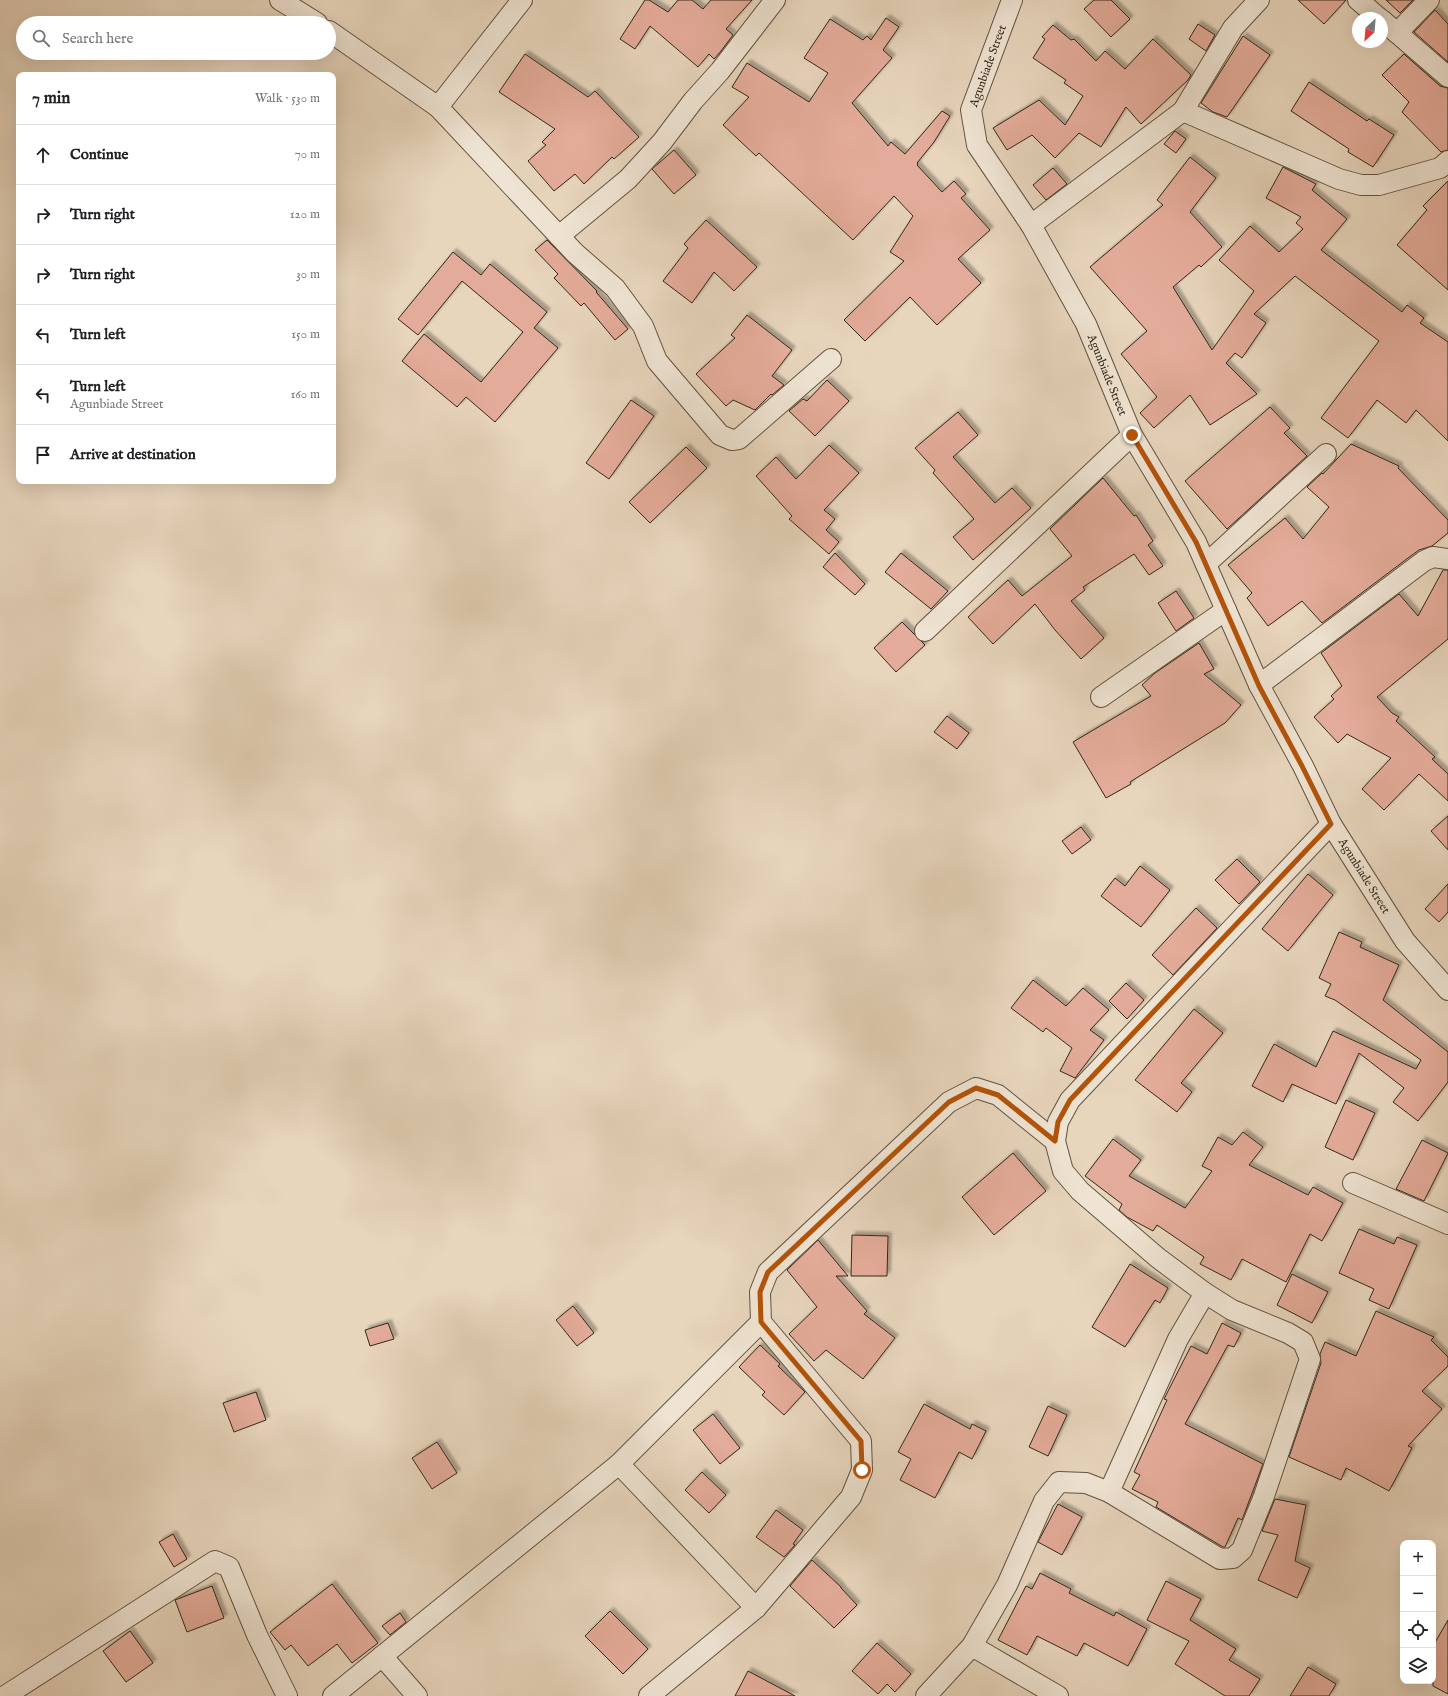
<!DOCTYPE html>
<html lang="en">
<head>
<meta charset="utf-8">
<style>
	:root { --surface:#fff; --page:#f2f2f2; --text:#202124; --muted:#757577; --line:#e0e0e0 }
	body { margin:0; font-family:"IM FELL English",serif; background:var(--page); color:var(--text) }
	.controls { position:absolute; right:12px; bottom:12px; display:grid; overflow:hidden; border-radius:8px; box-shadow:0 4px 16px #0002 }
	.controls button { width:36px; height:36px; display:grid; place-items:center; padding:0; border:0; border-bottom:1px solid var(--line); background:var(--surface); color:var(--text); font:20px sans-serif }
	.compass { position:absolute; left:1352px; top:12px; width:36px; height:36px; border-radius:50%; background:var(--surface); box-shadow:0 4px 16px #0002; rotate:206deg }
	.stop { position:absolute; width:12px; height:12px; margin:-9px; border:3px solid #b45309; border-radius:50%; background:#fff }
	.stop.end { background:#b45309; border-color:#fff; box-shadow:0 1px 4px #0008 }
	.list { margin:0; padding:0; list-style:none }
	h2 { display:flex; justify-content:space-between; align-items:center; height:52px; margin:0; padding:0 16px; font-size:17px }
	h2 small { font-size:13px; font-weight:400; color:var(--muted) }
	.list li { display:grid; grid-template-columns:26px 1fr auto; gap:12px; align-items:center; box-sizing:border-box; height:60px; padding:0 16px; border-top:1px solid var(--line) }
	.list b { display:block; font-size:15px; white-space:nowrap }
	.list p { margin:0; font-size:13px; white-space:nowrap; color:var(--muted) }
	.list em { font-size:13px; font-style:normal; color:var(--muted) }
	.icon { flex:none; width:22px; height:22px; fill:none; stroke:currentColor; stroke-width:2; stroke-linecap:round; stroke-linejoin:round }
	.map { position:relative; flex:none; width:1448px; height:1696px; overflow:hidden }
	.search { position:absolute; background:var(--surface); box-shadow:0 4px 16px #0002; left:16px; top:16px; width:320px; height:44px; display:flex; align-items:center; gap:10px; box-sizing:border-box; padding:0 14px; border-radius:22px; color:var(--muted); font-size:15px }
	.panel { position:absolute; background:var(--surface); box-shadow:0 4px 16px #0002; left:16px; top:72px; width:320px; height:412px; border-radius:8px }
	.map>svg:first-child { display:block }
	.building { fill:#e3ab99; stroke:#352819; filter:url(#shadow) }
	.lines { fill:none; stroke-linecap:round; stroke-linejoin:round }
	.minor-casing { stroke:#625342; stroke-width:22 }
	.minor { stroke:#efe4d3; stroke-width:20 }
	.route { stroke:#b45309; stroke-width:5 }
	.labels { text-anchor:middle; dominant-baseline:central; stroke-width:4; stroke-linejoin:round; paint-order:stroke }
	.street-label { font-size:12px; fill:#352819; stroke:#efe4d3 }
</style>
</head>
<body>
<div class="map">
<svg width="1448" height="1696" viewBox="0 0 1448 1696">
	<defs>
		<filter id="shadow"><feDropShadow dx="3.5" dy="-3.5" stdDeviation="1" flood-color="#0004"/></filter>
	</defs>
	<rect width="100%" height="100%" fill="#e7d5bc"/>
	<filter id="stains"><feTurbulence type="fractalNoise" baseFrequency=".005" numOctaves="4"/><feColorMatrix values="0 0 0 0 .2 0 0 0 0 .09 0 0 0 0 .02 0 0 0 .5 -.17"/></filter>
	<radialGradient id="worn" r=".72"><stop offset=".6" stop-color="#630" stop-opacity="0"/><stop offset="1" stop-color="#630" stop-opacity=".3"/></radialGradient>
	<!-- building -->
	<g class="building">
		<path d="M 645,0 L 649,0 L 668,12 L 678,0 L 692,0 L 703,9 L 711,0 L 752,0 L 726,29 L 733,35 L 721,51 L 714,59 L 709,54 L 698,67 L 650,26 L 635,49 L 620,39 Z"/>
		<path d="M 1094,0 L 1111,0 L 1130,19 L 1111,37 L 1084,9 Z"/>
		<path d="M 1298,0 L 1346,0 L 1324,24 Z"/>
		<path d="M 1386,0 L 1413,0 L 1400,13 Z"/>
		<path d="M 1435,10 L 1448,24 L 1448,62 L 1414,32 Z"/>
		<path d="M 886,18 L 899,27 L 883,50 L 892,58 L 852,103 L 888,146 L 891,142 L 905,154 L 942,111 L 950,116 L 934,142 L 917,163 L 918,164 L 917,165 L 942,192 L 954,181 L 966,194 L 961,198 L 990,230 L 958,259 L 981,283 L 937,325 L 910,297 L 865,341 L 844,320 L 904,261 L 890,252 L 913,216 L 894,196 L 853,240 L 759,153 L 756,156 L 723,125 L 749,97 L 732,87 L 747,63 L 809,102 L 828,73 L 804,58 L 830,19 L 863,40 L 867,36 L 871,40 Z"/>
		<path d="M 1198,24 L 1215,35 L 1206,51 L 1189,39 Z"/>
		<path d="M 1053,25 L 1071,40 L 1074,39 L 1096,61 L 1105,51 L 1125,69 L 1153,39 L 1191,75 L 1188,80 L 1141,124 L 1126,107 L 1101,147 L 1079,133 L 1055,158 L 1032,135 L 1007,150 L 993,128 L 1039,100 L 1065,125 L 1083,96 L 1064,83 L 1066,80 L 1033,58 L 1045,39 L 1042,37 Z"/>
		<path d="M 1243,36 L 1270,55 L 1227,117 L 1213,112 L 1201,103 Z"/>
		<path d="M 525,54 L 588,97 L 595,91 L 639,137 L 614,159 L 612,157 L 584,184 L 575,174 L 554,191 L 528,161 L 546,145 L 542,142 L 555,129 L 499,92 Z"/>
		<path d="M 1404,54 L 1440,86 L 1448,88 L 1448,150 L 1441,152 L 1402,112 L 1409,102 L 1382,75 Z"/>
		<path d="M 1309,82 L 1367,121 L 1369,119 L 1394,135 L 1373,167 L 1348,152 L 1349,149 L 1291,111 Z"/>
		<path d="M 1175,131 L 1186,139 L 1176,153 L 1164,144 Z"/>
		<path d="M 674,150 L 696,175 L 674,194 L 652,169 Z"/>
		<path d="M 1190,157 L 1216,178 L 1190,212 L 1222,247 L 1201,267 L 1199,265 L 1173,287 L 1212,350 L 1254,291 L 1219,260 L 1250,226 L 1279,252 L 1303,229 L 1296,223 L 1301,217 L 1266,198 L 1283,167 L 1316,184 L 1312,190 L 1347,219 L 1321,250 L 1402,312 L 1407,305 L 1424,318 L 1420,323 L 1448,342 L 1448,441 L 1416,410 L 1406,423 L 1377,400 L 1348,438 L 1321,418 L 1379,341 L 1295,276 L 1254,314 L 1266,323 L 1242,358 L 1235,353 L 1226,363 L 1257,394 L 1210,425 L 1190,395 L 1154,428 L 1140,413 L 1157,397 L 1121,354 L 1147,331 L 1090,267 L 1163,205 L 1157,200 Z"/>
		<path d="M 1053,168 L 1067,184 L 1046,200 L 1033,185 Z"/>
		<path d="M 1448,181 L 1448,290 L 1397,245 L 1427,210 L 1423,206 Z"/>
		<path d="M 706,220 L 757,267 L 734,291 L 714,272 L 692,303 L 663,281 L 688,248 L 684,244 Z"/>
		<path d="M 547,240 L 597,291 L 596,292 L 628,329 L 615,340 L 584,303 L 581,306 L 554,278 L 558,274 L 535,250 Z"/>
		<path d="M 453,252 L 481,275 L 490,264 L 547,312 L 534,328 L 558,348 L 495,422 L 466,397 L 457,407 L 402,361 L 424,334 L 481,382 L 523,332 L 462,281 L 418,335 L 398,319 Z"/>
		<path d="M 747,315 L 792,350 L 772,376 L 784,385 L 772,395 L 771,394 L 755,410 L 733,400 L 726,406 L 696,374 L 735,338 L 731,335 Z"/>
		<path d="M 827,380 L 849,401 L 815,436 L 789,411 L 803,399 L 807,401 Z"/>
		<path d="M 631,400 L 654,416 L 609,479 L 586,463 Z"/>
		<path d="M 1270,407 L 1290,428 L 1284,433 L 1307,456 L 1227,529 L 1185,481 Z"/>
		<path d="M 958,412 L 978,435 L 953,457 L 995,503 L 1012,488 L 1031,508 L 973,560 L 953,537 L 974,519 L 933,473 L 935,470 L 915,448 Z"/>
		<path d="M 1351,444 L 1399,466 L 1398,468 L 1448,520 L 1448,533 L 1432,546 L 1419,550 L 1408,558 L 1322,623 L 1302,601 L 1268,626 L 1247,598 L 1252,593 L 1228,565 L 1285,518 L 1303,539 L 1329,507 L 1307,487 L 1322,473 L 1323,474 Z"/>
		<path d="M 829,445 L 859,473 L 824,510 L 835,519 L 826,530 L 839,542 L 829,554 L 789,519 L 792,516 L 756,476 L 776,457 L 796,479 Z"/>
		<path d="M 686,447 L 707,468 L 650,523 L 629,502 Z"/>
		<path d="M 1103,478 L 1134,516 L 1136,515 L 1153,541 L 1148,545 L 1163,566 L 1149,575 L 1134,554 L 1083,587 L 1085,590 L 1071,601 L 1104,638 L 1081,659 L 1055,630 L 1035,604 L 993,644 L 968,617 L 1008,580 L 1022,596 L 1072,556 L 1050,529 Z"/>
		<path d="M 835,553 L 865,584 L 855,595 L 823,567 Z"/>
		<path d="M 901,553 L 948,591 L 931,609 L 885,572 Z"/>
		<path d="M 1443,570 L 1448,570 L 1448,639 L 1377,697 L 1392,713 L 1399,717 L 1396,721 L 1435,757 L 1432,759 L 1448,774 L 1448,801 L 1419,774 L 1384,810 L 1362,789 L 1391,758 L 1347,734 L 1338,743 L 1314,717 L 1334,699 L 1331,696 L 1342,686 L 1321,653 L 1399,594 L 1418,616 Z"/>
		<path d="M 1176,591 L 1194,618 L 1176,631 L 1158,603 Z"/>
		<path d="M 902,622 L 925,645 L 896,672 L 874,648 Z"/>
		<path d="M 1199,643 L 1214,669 L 1204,674 L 1241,705 L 1225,723 L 1130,782 L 1131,784 L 1106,798 L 1073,742 L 1151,696 L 1142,685 L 1155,673 Z"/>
		<path d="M 947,716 L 969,733 L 957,749 L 934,732 Z"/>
		<path d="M 1448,816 L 1448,850 L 1431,831 Z"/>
		<path d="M 1081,827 L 1091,840 L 1072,854 L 1062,841 Z"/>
		<path d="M 1237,859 L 1260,882 L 1239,904 L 1215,880 Z"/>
		<path d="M 1140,866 L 1170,890 L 1141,927 L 1101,896 L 1115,878 L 1125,886 Z"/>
		<path d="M 1308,874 L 1333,895 L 1288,951 L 1262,929 Z"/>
		<path d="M 1448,884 L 1448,912 L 1439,922 L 1425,909 Z"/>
		<path d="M 1196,908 L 1217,928 L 1173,975 L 1152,955 Z"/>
		<path d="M 1339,932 L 1362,942 L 1360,947 L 1399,965 L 1383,1000 L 1448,1052 L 1448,1082 L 1418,1121 L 1393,1102 L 1404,1088 L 1359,1053 L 1336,1104 L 1292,1084 L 1283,1102 L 1252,1086 L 1274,1044 L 1316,1067 L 1333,1031 L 1416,1069 L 1421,1060 L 1335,1000 L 1325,996 L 1331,984 L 1319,978 Z"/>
		<path d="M 1033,980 L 1066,1006 L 1083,988 L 1109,1010 L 1090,1030 L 1104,1040 L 1075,1078 L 1060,1071 L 1072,1048 L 1046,1028 L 1043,1032 L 1011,1008 Z"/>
		<path d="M 1126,983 L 1144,1000 L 1127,1019 L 1109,1001 Z"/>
		<path d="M 1194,1009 L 1223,1033 L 1181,1083 L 1192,1092 L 1177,1112 L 1135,1080 Z"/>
		<path d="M 1346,1100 L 1375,1113 L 1353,1160 L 1325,1147 Z"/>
		<path d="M 1243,1132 L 1263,1147 L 1249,1165 L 1308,1195 L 1313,1187 L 1343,1203 L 1322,1241 L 1310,1234 L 1286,1282 L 1242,1259 L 1231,1280 L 1200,1264 L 1204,1257 L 1157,1225 L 1153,1231 L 1127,1217 L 1119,1210 L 1122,1204 L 1085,1176 L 1113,1139 L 1141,1160 L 1129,1176 L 1185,1208 L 1212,1171 L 1202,1166 L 1218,1137 L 1232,1145 Z"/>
		<path d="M 1422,1140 L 1448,1153 L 1424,1201 L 1396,1189 Z"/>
		<path d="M 1013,1153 L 1046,1191 L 994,1235 L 962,1197 Z"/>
		<path d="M 1359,1229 L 1394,1244 L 1397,1237 L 1417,1245 L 1389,1309 L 1369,1300 L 1374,1289 L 1339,1273 Z"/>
		<path d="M 852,1235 L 888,1236 L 887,1276 L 851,1276 Z"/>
		<path d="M 818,1240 L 848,1276 L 836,1276 L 867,1311 L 864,1314 L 895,1338 L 863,1379 L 826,1350 L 814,1361 L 789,1334 L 817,1307 L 787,1270 Z"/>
		<path d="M 1130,1264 L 1168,1288 L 1160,1303 L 1155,1300 L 1125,1347 L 1092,1327 Z"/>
		<path d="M 1292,1274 L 1328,1292 L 1312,1323 L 1277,1305 Z"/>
		<path d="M 573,1306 L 594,1333 L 577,1346 L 556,1320 Z"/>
		<path d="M 1376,1311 L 1434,1337 L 1431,1340 L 1448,1357 L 1448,1366 L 1422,1391 L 1442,1409 L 1408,1446 L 1412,1448 L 1389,1491 L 1346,1468 L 1341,1480 L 1289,1457 L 1321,1363 L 1320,1354 L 1325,1342 L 1356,1356 Z"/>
		<path d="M 388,1323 L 394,1339 L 370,1346 L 365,1330 Z"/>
		<path d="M 1222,1323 L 1241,1333 L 1234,1347 L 1228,1345 L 1185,1424 L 1263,1464 L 1242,1520 L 1238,1518 L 1225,1547 L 1223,1547 L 1156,1507 L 1158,1502 L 1132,1489 L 1140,1475 L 1134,1472 L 1167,1400 L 1164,1399 L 1191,1346 L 1207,1354 Z"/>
		<path d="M 760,1345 L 780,1364 L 778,1366 L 805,1392 L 784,1415 L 762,1395 L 765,1392 L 739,1367 Z"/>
		<path d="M 256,1392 L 266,1420 L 234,1432 L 223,1403 Z"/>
		<path d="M 924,1404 L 970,1429 L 972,1424 L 986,1431 L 972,1459 L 959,1452 L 935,1498 L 900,1480 L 911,1459 L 898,1452 Z"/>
		<path d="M 1048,1406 L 1067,1415 L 1048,1456 L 1029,1447 Z"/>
		<path d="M 713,1414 L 740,1448 L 720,1464 L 693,1430 Z"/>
		<path d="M 437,1442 L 457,1473 L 432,1489 L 412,1458 Z"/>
		<path d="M 702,1472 L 726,1495 L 709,1513 L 685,1490 Z"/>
		<path d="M 1275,1499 L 1306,1505 L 1295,1561 L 1310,1568 L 1297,1598 L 1258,1580 L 1278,1535 L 1262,1531 Z"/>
		<path d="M 1058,1504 L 1082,1517 L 1062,1555 L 1038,1542 Z"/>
		<path d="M 776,1510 L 803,1530 L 793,1544 L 795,1545 L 784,1557 L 756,1537 Z"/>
		<path d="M 173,1534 L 187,1559 L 174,1567 L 159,1542 Z"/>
		<path d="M 812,1560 L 841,1587 L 841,1588 L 857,1605 L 834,1628 L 790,1586 Z"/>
		<path d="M 1040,1573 L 1071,1589 L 1069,1593 L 1114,1616 L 1116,1612 L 1147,1629 L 1128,1666 L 1084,1643 L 1077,1656 L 1037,1636 L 1027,1655 L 998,1640 L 1026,1586 L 1032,1589 Z"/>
		<path d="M 1166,1581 L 1201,1599 L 1190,1620 L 1236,1649 L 1229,1660 L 1260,1679 L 1249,1696 L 1225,1696 L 1175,1664 L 1189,1641 L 1147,1620 Z"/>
		<path d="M 332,1584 L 378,1643 L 352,1663 L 337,1644 L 308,1666 L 291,1645 L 285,1650 L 270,1632 Z"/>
		<path d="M 212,1586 L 224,1618 L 187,1632 L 175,1600 Z"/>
		<path d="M 610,1611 L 648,1649 L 623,1674 L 585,1636 Z"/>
		<path d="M 400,1613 L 406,1622 L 390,1635 L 382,1626 Z"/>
		<path d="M 1448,1620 L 1448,1694 L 1433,1686 L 1433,1646 Z"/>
		<path d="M 130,1631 L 153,1663 L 126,1682 L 103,1651 Z"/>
		<path d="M 877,1643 L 911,1674 L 895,1692 L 887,1684 L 878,1694 L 852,1671 Z"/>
		<path d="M 1308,1667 L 1336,1684 L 1329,1696 L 1290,1696 Z"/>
		<path d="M 748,1671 L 795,1696 L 735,1696 Z"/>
	</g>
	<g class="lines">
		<defs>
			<g id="minor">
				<path d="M 280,0 L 317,23"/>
				<path d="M 522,0 L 438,107 L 559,236 L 575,253 L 615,288 L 643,326 L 657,361 L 720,435 L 732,440 L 739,439 L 831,359"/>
				<path d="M 1012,0 L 971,110 L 977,145 L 1031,225 L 1086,324 L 1132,435 L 1196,542 L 1259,685 L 1303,766 L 1331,824 L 1405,941 L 1448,990"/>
				<path d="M 1358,0 L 1379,18"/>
				<path d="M 1382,20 L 1448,77"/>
				<path d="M 329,31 L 438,107"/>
				<path d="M 1397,33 L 1429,0"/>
				<path d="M 1183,111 L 1339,179 L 1361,185 L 1379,185 L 1440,168 L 1448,161"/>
				<path d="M 1031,225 L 1183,111 L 1233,28 L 1259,0"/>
				<path d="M 559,236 L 628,179 L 662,142 L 693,101 L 720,71 L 775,0"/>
				<path d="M 1206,564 L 1326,454"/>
				<path d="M 925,631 L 1132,435"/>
				<path d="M 1259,685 L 1424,561 L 1433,557 L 1448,559"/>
				<path d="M 1101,697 L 1226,610"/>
				<path d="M 1353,1183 L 1448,1224"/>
				<path d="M 619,1464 L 756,1608"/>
				<path d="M 1109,1492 L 1178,1339 L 1205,1293 L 1158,1258 L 1080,1191 L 1063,1171 L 1055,1141 L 1058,1122 L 1070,1100 L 1331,824"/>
				<path d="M 972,1646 L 1058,1696"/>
				<path d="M 382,1656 L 417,1696"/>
				<path d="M 5,1696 L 215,1561 L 229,1567 L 257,1635 L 287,1696"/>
				<path d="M 333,1696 L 619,1464 L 761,1322 L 760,1292 L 768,1272 L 949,1102 L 976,1088 L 998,1095 L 1055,1141"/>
				<path d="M 649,1696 L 756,1608 L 851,1497 L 862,1470 L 861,1441 L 761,1322"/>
				<path d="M 926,1696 L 972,1646 L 1007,1585 L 1044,1501 L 1059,1482 L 1086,1483 L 1109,1492 L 1220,1559 L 1233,1558 L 1242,1550 L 1264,1496 L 1310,1359 L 1303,1342 L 1288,1333 L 1232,1310 L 1205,1293"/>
			</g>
		</defs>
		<!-- minor casing -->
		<use href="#minor" class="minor-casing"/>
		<!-- minor -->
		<use href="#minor" class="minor"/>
	</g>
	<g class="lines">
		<!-- route -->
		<path class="route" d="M 862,1470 L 861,1441 L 761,1322 L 760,1292 L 768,1272 L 949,1102 L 976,1088 L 998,1095 L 1055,1141 L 1058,1122 L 1070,1100 L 1331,824 L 1302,766 L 1259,686 L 1196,542 L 1132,435"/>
	</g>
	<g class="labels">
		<!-- street labels -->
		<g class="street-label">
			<text transform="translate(988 66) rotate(-70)">Agunbiade Street</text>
			<text transform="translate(1107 375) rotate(68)">Agunbiade Street</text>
			<text transform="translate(1364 876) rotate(58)">Agunbiade Street</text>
		</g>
	</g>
	<rect width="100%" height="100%" filter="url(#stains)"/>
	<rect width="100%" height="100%" fill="url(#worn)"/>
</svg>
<div class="controls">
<button>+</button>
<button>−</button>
<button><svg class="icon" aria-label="locate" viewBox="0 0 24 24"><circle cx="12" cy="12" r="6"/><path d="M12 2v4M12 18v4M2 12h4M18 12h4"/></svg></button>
<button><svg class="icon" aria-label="layers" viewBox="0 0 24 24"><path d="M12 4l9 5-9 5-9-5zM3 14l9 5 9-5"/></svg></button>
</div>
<svg class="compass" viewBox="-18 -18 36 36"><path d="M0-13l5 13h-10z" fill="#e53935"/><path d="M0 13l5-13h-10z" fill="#757577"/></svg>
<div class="stop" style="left:862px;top:1470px"></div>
<div class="stop end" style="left:1132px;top:435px"></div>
<div class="search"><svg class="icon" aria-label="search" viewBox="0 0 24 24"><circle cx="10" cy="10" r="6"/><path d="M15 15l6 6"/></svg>Search here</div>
<section class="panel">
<h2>7 min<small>Walk · 530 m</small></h2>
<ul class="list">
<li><svg class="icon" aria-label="ahead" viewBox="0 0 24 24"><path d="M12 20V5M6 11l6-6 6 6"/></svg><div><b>Continue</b></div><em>70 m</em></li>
<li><svg class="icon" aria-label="right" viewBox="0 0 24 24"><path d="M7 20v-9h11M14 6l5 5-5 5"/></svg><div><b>Turn right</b></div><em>120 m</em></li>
<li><svg class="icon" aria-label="right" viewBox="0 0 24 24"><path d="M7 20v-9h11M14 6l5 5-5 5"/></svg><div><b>Turn right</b></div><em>30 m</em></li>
<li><svg class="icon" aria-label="left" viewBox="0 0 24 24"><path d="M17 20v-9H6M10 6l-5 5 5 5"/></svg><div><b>Turn left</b></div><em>150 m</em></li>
<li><svg class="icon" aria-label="left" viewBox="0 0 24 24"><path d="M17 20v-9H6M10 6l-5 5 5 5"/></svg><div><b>Turn left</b><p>Agunbiade Street</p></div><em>160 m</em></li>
<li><svg class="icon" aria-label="arrive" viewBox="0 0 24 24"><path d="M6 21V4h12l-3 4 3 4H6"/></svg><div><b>Arrive at destination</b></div></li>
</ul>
</section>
</div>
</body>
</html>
